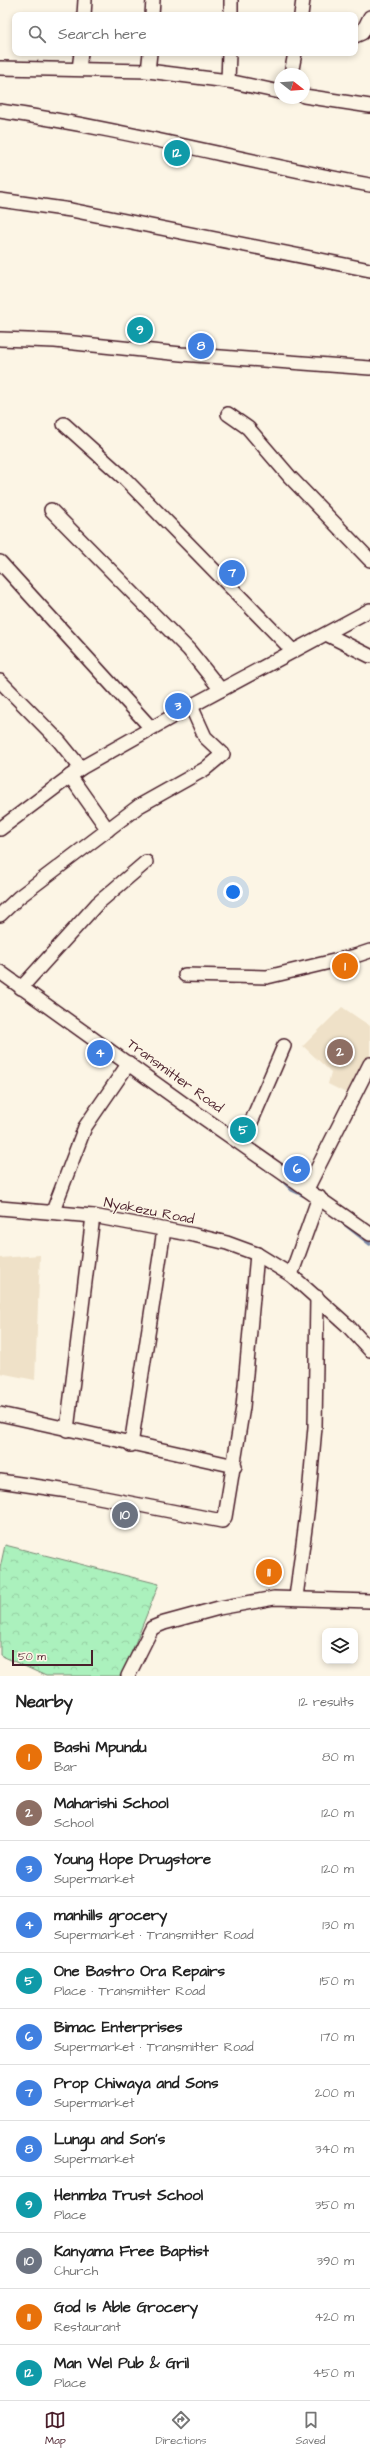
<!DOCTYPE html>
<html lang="en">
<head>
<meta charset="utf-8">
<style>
	:root { --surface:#fff; --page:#f6f6f6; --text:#222; --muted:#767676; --line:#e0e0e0; --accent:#4a1f2b }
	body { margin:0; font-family:"Architects Daughter",sans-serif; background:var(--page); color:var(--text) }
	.controls { position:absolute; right:12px; bottom:12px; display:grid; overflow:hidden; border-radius:8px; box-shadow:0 2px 6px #0003 }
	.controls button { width:36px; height:36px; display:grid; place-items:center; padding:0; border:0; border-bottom:1px solid var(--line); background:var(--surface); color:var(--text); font:20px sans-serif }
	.compass { position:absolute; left:274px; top:68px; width:36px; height:36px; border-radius:50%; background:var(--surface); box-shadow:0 2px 6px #0003; rotate:107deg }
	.scale { position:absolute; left:12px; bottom:10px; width:81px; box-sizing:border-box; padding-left:4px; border:2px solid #4a1f2b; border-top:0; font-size:11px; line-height:14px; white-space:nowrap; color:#4a1f2b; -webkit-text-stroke:3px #fcf5e5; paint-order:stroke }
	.you { position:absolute; left:233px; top:892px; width:14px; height:14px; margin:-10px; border:3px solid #fff; border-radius:50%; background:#1a73e8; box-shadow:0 0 0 6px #1a73e833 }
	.badge { display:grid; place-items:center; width:26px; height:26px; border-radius:50%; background:var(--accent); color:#fff; font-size:13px; font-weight:700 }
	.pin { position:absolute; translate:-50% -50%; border:2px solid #fff; box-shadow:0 1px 4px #0006 }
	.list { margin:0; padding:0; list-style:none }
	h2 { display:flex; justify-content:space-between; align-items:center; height:52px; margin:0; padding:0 16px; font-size:17px }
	h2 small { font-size:13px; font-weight:400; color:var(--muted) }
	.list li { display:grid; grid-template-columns:26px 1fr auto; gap:12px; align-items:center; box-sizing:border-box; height:56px; padding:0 16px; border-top:1px solid var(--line) }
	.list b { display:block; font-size:15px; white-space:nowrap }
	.list p { margin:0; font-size:13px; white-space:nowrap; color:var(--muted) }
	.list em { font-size:13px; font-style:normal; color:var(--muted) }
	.icon { flex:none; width:22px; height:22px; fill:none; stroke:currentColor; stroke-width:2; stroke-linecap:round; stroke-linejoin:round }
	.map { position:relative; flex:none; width:370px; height:1676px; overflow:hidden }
	.search { position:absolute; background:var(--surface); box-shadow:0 2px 6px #0003; left:12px; right:12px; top:12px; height:44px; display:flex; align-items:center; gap:10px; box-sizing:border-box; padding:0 14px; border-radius:8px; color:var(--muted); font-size:15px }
	.sheet { height:724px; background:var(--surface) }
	nav { display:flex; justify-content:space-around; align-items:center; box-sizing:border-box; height:56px; border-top:1px solid var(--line); background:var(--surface); font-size:11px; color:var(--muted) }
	nav a { display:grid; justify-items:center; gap:2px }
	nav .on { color:var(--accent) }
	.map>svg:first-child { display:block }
	.built { fill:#efe1c8 }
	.park { fill:url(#park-crowns); stroke:#7a8874 }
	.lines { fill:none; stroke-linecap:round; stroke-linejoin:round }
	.stream { stroke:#7c8aa8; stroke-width:3.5 }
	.minor-casing { stroke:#4a1f2b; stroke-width:16 }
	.minor { stroke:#fcf5e5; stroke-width:13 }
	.labels { text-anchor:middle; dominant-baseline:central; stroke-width:3; stroke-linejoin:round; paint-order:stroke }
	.street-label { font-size:14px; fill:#4a1f2b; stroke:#fcf5e5 }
</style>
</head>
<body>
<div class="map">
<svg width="370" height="1676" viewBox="0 0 370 1676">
	<defs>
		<pattern id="park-crowns" width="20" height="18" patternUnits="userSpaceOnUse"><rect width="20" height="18" fill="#abf1bd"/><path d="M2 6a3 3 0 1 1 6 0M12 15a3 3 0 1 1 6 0" fill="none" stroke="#95cea3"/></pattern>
	</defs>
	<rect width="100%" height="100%" fill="#fcf5e5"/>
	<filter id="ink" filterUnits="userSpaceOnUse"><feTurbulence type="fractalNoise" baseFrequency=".025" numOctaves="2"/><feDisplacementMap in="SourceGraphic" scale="8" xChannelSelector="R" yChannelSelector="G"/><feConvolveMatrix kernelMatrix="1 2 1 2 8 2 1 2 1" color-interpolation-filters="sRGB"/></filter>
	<g filter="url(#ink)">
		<!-- built -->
		<g class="built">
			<path d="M 342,1007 L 370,1026 L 370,1058 L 348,1094 L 328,1084 L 331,1072 L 303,1046 Z"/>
			<path d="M 40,1255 L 35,1380 L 0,1373 L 0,1258 Z"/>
		</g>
		<!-- park -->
		<path class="park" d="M 5,1545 L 159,1584 L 122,1676 L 46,1676 L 0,1655 L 0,1568 Z"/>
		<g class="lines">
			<!-- stream -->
			<g class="stream">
				<path d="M 281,1179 L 292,1190 L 307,1197"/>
				<path d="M 342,1222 L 370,1244"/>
			</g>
			<defs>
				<g id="minor">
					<path d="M 84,15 L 85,0"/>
					<path d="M 152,15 L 153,0"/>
					<path d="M 231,15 L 231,0"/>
					<path d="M 301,15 L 303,0"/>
					<path d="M 355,36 L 362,33 L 370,17"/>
					<path d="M 0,68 L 148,71 L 150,53"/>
					<path d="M 79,69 L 81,53"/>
					<path d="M 148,71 L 228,81 L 229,53"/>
					<path d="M 291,74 L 295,53"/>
					<path d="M 228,81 L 280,92"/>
					<path d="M 304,96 L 370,106"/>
					<path d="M 0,111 C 125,129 246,162 370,185"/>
					<path d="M 0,200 L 71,210 L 370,270"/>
					<path d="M 0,339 L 55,341 L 181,354 L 370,368"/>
					<path d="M 228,414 L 248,428 L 290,477 L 370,560"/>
					<path d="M 64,424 L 124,478 L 293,651"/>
					<path d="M 51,510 L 189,650 L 221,690"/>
					<path d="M 0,562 L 151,728"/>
					<path d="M 328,635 L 370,656"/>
					<path d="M 0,681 L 59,741 L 81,768"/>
					<path d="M 70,776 L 108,830"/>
					<path d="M 0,829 L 81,768 L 191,706 L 370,610"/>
					<path d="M 0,915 L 19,897 L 139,806 L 205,769 L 223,754 L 205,737 L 191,706"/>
					<path d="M 0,972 L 198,1114 L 370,1234"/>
					<path d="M 185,975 L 267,977 L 355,956 L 370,951"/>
					<path d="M 21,988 L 97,904 L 146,862"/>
					<path d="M 242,1143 L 284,1046"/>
					<path d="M 307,1189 L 370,1064"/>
					<path d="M 0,1208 L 93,1216 L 194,1235 L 227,1243 L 257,1254 L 291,1275 L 347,1325 L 370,1350"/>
					<path d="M 53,1211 L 85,1127 L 129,1063"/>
					<path d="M 291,1275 L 319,1197"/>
					<path d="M 0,1414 L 235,1466"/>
					<path d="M 67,1430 L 93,1216"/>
					<path d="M 131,1445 L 164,1230"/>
					<path d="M 0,1481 L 68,1491 L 222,1521 L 225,1517 L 243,1407 L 257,1254"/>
					<path d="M 296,1597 L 308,1506 L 315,1427 L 317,1297"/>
					<path d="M 128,1676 L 152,1628 L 164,1623 L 219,1608 L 274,1598 L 370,1601"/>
				</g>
			</defs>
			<!-- minor casing -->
			<use href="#minor" class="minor-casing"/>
			<!-- minor -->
			<use href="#minor" class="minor"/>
		</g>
	</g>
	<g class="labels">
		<!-- street labels -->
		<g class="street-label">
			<text transform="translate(175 1076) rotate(36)">Transmitter Road</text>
			<text transform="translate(149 1211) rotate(11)">Nyakezu Road</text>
		</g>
	</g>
</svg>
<div class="controls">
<button><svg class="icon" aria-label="layers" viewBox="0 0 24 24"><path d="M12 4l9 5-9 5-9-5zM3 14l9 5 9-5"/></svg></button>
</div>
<svg class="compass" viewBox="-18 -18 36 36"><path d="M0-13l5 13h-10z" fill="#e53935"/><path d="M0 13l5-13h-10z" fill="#767676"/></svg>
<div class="scale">50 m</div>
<div class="you"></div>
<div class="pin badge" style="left:345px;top:966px;background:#e8710a">1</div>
<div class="pin badge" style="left:340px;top:1052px;background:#8d6e63">2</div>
<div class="pin badge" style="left:178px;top:706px;background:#3f7fe0">3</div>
<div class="pin badge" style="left:100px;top:1053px;background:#3f7fe0">4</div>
<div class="pin badge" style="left:243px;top:1130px;background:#0f9aa8">5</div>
<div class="pin badge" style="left:297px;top:1169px;background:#3f7fe0">6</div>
<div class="pin badge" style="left:232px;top:573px;background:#3f7fe0">7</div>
<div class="pin badge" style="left:201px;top:346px;background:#3f7fe0">8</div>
<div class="pin badge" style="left:140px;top:330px;background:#0f9aa8">9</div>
<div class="pin badge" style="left:125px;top:1515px;background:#6b7280">10</div>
<div class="pin badge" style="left:269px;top:1572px;background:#e8710a">11</div>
<div class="pin badge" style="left:177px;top:153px;background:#0f9aa8">12</div>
<div class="search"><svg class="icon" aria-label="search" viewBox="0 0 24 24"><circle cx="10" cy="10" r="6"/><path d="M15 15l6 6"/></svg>Search here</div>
</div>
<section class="sheet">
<h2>Nearby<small>12 results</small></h2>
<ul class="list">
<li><span class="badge" style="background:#e8710a">1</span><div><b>Bashi Mpundu</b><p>Bar</p></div><em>80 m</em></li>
<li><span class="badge" style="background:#8d6e63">2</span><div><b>Maharishi School</b><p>School</p></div><em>120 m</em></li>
<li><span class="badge" style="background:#3f7fe0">3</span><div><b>Young Hope Drugstore</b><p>Supermarket</p></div><em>120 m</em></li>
<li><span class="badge" style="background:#3f7fe0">4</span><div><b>manhills grocery</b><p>Supermarket · Transmitter Road</p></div><em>130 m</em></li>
<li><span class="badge" style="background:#0f9aa8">5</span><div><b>One Bastro Ora Repairs</b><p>Place · Transmitter Road</p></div><em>150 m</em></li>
<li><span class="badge" style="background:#3f7fe0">6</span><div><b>Bimac Enterprises</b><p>Supermarket · Transmitter Road</p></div><em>170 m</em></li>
<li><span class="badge" style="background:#3f7fe0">7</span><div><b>Prop Chiwaya and Sons</b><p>Supermarket</p></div><em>200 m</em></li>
<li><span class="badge" style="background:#3f7fe0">8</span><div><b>Lungu and Son's</b><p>Supermarket</p></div><em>340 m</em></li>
<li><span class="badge" style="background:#0f9aa8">9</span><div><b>Henmba Trust School</b><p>Place</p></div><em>350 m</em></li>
<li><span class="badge" style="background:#6b7280">10</span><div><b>Kanyama Free Baptist</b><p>Church</p></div><em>390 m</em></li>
<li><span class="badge" style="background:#e8710a">11</span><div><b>God Is Able Grocery</b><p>Restaurant</p></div><em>420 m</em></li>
<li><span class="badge" style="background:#0f9aa8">12</span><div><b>Man Wel Pub &amp; Gril</b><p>Place</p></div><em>450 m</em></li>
</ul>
</section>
<nav>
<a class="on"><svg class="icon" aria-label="map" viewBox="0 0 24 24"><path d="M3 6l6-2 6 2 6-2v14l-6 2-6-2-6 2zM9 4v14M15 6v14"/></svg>Map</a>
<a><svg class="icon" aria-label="directions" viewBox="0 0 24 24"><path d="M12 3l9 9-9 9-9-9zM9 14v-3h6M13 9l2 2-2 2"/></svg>Directions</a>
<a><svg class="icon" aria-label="saved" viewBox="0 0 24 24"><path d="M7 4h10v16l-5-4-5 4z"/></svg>Saved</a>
</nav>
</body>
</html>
